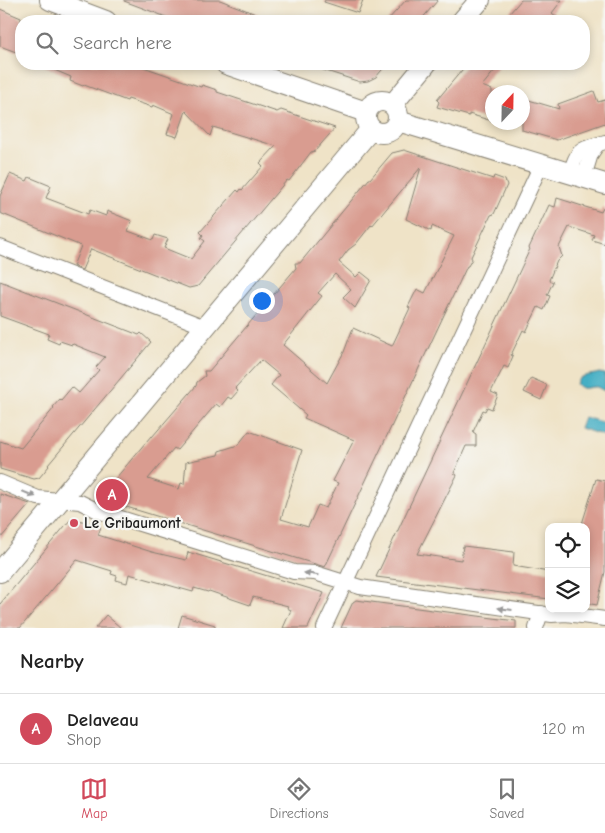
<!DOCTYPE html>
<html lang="en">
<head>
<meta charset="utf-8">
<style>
	:root { --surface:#fff; --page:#f2f2f2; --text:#222; --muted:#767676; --line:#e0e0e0; --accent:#d1495b }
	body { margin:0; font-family:"Comic Neue",sans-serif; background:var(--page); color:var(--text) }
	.controls { position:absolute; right:15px; bottom:15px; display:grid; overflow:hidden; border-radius:10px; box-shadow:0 2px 8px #0003 }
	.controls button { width:45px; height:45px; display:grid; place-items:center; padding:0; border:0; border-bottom:1px solid var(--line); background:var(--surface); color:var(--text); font:25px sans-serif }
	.compass { position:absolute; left:485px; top:85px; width:45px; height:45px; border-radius:50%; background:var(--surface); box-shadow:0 2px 8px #0003; rotate:22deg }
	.you { position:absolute; left:261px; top:300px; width:18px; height:18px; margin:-12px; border:4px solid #fff; border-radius:50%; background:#1a73e8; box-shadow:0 0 0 8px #1a73e833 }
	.badge { display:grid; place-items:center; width:32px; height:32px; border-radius:50%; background:var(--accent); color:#fff; font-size:16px; font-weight:700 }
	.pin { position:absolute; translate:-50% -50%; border:2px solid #fff; box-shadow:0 1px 5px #0006 }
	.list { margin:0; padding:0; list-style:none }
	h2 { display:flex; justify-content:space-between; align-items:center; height:65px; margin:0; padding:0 20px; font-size:21px }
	h2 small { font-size:16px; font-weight:400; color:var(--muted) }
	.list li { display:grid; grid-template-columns:32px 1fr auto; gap:15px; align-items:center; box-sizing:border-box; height:70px; padding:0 20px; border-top:1px solid var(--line) }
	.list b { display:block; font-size:19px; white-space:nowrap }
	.list p { margin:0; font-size:16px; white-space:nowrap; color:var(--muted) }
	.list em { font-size:16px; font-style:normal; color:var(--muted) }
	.icon { flex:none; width:28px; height:28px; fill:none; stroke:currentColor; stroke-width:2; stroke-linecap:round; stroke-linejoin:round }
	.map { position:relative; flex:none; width:605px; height:628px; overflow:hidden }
	.search { position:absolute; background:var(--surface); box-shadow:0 2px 8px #0003; left:15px; right:15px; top:15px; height:55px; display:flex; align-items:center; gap:12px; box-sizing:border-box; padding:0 18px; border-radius:20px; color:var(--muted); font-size:19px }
	.sheet { height:135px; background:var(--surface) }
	nav { display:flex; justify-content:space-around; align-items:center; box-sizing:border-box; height:70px; border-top:1px solid var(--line); background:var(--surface); font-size:14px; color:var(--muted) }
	nav a { display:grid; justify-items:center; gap:2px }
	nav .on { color:var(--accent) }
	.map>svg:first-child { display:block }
	.water { fill:#45afc4; stroke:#306670 }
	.building { fill:#d99c90; fill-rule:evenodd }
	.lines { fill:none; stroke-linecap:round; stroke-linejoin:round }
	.street-casing { stroke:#868072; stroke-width:16 }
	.secondary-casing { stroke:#868072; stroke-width:22 }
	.street { stroke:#fff; stroke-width:14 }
	.secondary { stroke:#fff; stroke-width:20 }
	.oneway { fill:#999 }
	.poi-dot { fill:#d1495b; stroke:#f6f6f2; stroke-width:2 }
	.labels { text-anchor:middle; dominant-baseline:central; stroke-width:4.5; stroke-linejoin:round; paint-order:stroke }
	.poi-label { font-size:15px; font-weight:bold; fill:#1c1c1c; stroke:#f6f6f2; text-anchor:start }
</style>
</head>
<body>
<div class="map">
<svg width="605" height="628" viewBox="0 0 605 628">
	<rect width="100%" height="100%" fill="#f6f6f2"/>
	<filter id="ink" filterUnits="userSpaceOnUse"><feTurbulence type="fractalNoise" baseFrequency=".02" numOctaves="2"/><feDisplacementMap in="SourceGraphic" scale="10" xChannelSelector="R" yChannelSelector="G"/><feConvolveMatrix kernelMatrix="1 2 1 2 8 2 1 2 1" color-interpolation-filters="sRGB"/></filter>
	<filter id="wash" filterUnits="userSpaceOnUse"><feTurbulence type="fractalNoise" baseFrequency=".0096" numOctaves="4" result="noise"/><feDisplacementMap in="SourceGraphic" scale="20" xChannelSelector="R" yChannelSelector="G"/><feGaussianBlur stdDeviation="1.12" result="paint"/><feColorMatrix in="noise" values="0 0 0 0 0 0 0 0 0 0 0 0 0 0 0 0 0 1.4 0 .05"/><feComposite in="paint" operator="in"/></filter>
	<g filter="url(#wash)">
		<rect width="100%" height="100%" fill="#efe3c7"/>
		<!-- water -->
		<g class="water">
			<path d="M 599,373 L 605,374 L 605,391 C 602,390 599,388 597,387 C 588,386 583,392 576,384 C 579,374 590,376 599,373 Z"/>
			<path d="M 584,417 L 605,423 L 605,436 L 580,428 Z"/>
		</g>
		<g id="blocks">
			<!-- building -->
			<g class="building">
				<path d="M 124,0 L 220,0 L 271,20 L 271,21 L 177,21 L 124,1 Z"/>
				<path d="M 325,0 L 363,0 L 358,13 L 324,2 Z"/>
				<path d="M 406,0 L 438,0 L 420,21 L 387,21 Z"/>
				<path d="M 521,0 L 562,0 L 552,13 L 562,21 L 503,21 Z"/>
				<path d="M 0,9 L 21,18 L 21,52 L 17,51 L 16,52 L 0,46 Z"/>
				<path d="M 40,64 L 135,64 L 201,87 L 202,85 L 217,90 L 217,92 L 277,112 L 281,110 L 335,128 L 315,151 L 311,152 L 289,181 L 287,180 L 198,286 L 189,288 L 91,249 L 82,270 L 73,266 L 81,246 L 0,213 L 0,196 L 10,174 L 27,181 L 29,177 L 51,186 L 46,198 L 88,214 L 90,210 L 106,216 L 107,211 L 132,221 L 128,231 L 153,240 L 155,235 L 168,239 L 164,248 L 191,259 L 205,241 L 201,238 L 203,235 L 200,232 L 237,190 L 239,192 L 241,189 L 242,190 L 263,166 L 260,163 L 276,146 L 213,127 L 210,136 L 186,111 L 177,137 L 167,134 L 174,114 L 153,105 L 152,107 L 128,99 L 127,101 L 84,85 L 83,86 L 70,81 L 71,77 Z"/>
				<path d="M 312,64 L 387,64 L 376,77 L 368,81 L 360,82 L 311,66 Z"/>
				<path d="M 467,64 L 500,64 L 482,86 L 492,90 L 492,121 L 469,114 L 469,116 L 437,107 L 439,102 L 437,100 Z"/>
				<path d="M 594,91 L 598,102 L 605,100 L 605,123 L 557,140 L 522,130 L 522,98 L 559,109 L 558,104 Z"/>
				<path d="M 404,150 L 493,179 L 494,176 L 505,180 L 507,185 L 494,214 L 491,215 L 471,257 L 472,259 L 468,266 L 467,266 L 460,281 L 325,567 L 110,502 L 106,490 L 151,436 L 152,437 L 196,386 L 197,382 L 205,376 L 204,371 L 209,371 L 296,268 L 295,263 L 300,263 L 369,179 L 370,179 L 392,153 ZM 421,167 L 406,219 L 431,231 L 432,226 L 454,236 L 425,293 L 417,289 L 408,307 L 410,308 L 392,346 L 353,328 L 344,352 L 327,383 L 283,345 L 322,296 L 318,293 L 335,274 L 351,289 L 343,297 L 355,308 L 371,280 L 361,272 L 356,277 L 339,262 L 348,250 L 356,244 L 371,225 L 372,226 ZM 261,360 L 279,375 L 271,385 L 306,415 L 304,418 L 354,440 L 333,481 L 338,483 L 326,508 L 318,505 L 308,527 L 281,519 L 302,450 L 249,431 L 238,445 L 219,451 L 218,455 L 186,462 L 184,484 L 181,483 L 179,489 L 148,479 L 174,448 L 177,450 L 216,404 L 220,407 L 228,397 L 231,399 L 238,391 L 235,388 Z"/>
				<path d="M 557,198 L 601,212 L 603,208 L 605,208 L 605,244 L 592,240 L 594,235 L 569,227 L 559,247 L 562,256 L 557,261 L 549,280 L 553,282 L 547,295 L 550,296 L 544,310 L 538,307 L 526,332 L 523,330 L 511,355 L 513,356 L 508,368 L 504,366 L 491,392 L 498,395 L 492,409 L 487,407 L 485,411 L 483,410 L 473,432 L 476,434 L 476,446 L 466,446 L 454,473 L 457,475 L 417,554 L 461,560 L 463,546 L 514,552 L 513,566 L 549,572 L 549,599 L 376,577 L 530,249 L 529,248 L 549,205 L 555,207 Z"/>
				<path d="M 0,281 L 139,335 L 141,333 L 151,342 L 48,465 L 49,466 L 39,478 L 34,479 L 0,469 L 0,441 L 21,448 L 54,408 L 53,407 L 60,399 L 61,400 L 72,387 L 79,393 L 99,370 L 96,367 L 105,357 L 73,344 L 72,345 L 60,341 L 59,344 L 47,339 L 49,334 L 0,316 Z"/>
				<path d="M 531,378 L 547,385 L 541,400 L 524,392 Z"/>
				<path d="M 596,479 L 605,481 L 605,572 L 597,605 L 586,603 L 586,527 L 581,527 Z"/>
				<path d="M 0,494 L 30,504 L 0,539 Z"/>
				<path d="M 76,519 L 101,527 L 98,535 L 152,552 L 186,560 L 188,552 L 324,593 L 308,628 L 283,628 L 291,610 L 287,608 L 288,606 L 253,597 L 250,605 L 209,591 L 208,592 L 194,588 L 193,592 L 129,574 L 127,583 L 116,580 L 117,576 L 111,574 L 112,571 L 77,560 L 20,628 L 0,628 L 0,604 L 70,520 Z"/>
				<path d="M 356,600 L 516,621 L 516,628 L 341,628 L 353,602 Z"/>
				<path d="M 106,615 L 121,628 L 95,628 Z"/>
				<path d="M 182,615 L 215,625 L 215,628 L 178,628 Z"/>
			</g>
		</g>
	</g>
	<g filter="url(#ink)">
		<use href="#blocks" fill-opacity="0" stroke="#868072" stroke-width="1"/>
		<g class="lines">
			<defs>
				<g id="street">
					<path d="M 570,173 C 578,147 580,150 605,142"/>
					<path d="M 584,177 L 591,154 L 597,145"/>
					<path d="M 0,247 L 205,327"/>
					<path d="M 0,482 L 38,498 L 80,502 L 98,511 L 294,572 L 315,573 L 360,587 L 552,615 L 566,614 L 605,619"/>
					<path d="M 324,628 L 541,165"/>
					<path d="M 536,628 L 541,613"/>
				</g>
				<g id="secondary">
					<path d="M 50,0 L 106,21"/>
					<path d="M 462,21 L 480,0"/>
					<path d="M 226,64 L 366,112"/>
					<circle cx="382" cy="117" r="16"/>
					<path d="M 393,104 L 426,64"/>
					<path d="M 398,121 L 605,184"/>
					<path d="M 0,572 C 124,425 247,277 371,129"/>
				</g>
			</defs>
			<!-- street casing -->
			<use href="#street" class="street-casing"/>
			<!-- secondary casing -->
			<use href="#secondary" class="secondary-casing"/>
			<!-- street -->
			<use href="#street" class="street"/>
			<!-- secondary -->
			<use href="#secondary" class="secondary"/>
		</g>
		<!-- one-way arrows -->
		<defs><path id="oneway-solid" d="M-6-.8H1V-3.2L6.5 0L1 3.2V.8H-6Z" transform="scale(1.25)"/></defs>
		<g class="oneway">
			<use href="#oneway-solid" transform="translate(29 494) rotate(22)"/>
			<use href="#oneway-solid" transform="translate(311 574) rotate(-171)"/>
			<use href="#oneway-solid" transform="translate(505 609) rotate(-172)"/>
		</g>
	</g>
	<!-- markers -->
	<circle class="poi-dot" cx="74" cy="523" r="5"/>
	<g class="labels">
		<!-- poi labels -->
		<g class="poi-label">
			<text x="84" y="523">Le Gribaumont</text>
		</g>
	</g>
</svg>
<div class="controls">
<button><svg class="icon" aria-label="locate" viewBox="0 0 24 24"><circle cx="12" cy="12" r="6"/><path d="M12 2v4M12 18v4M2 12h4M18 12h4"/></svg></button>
<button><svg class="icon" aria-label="layers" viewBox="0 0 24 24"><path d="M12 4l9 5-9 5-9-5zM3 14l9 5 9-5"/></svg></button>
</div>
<svg class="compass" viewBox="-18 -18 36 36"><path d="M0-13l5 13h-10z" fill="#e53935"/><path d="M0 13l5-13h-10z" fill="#767676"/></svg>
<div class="you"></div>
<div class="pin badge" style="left:112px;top:495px">A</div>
<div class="search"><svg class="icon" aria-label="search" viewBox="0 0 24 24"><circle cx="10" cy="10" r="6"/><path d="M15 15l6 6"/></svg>Search here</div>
</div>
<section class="sheet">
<h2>Nearby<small></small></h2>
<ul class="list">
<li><span class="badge">A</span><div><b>Delaveau</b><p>Shop</p></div><em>120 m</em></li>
</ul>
</section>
<nav>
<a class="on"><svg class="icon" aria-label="map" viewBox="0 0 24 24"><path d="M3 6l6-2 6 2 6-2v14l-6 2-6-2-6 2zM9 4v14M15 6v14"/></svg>Map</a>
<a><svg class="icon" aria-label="directions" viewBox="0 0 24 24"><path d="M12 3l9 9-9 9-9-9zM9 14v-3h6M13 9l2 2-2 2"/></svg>Directions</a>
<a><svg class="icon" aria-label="saved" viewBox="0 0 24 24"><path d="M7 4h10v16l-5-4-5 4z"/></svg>Saved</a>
</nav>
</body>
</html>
